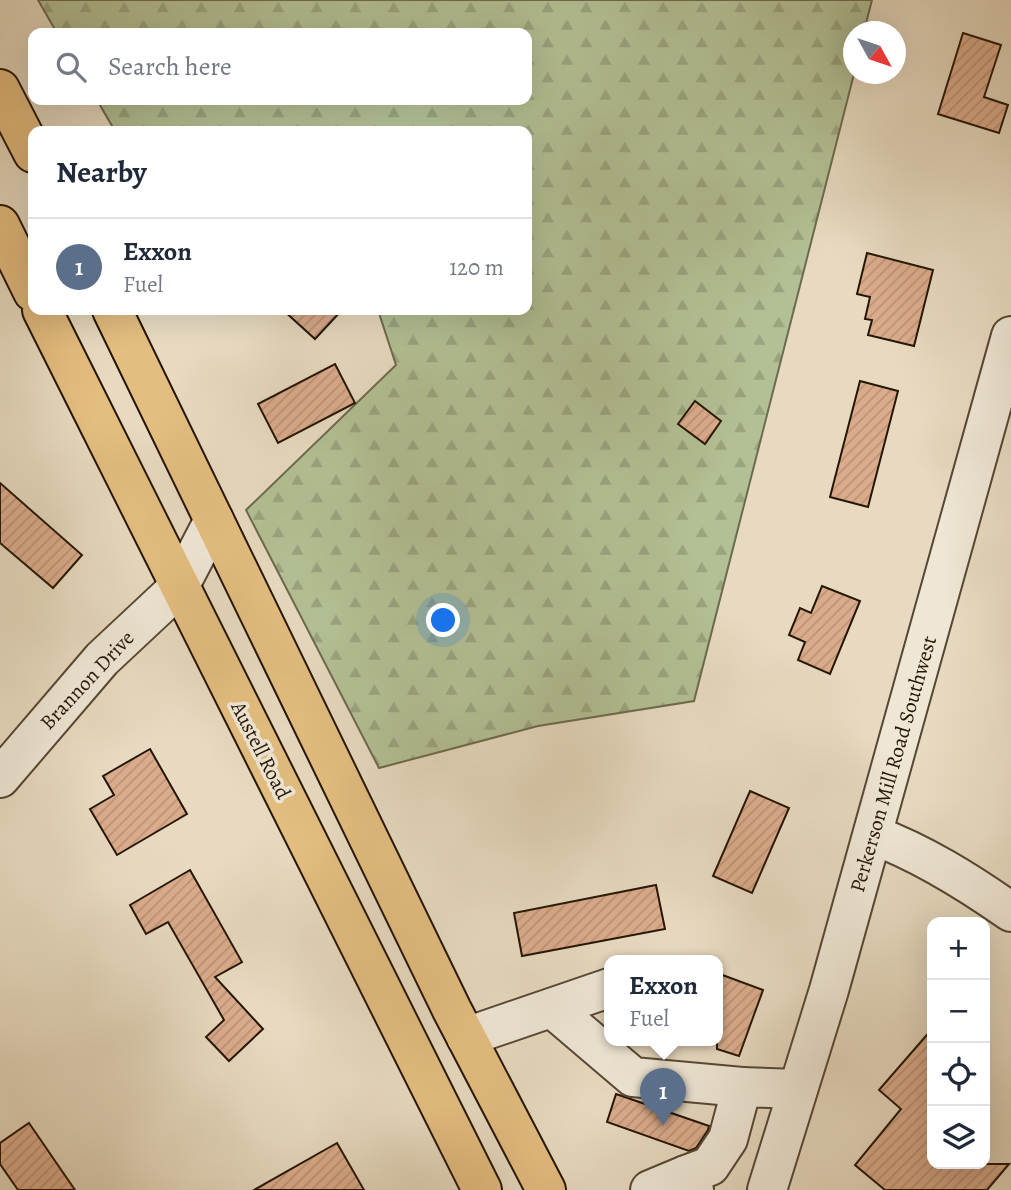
<!DOCTYPE html>
<html lang="en">
<head>
<meta charset="utf-8">
<style>
	:root { --surface:#fff; --page:#f6f6f7; --text:#1f2937; --muted:#747a83; --line:#e0e1e3; --accent:#2563eb }
	body { margin:0; font-family:Alegreya,serif; background:var(--page); color:var(--text) }
	.controls { position:absolute; right:21px; bottom:21px; display:grid; overflow:hidden; border-radius:14px; box-shadow:0 7px 28px #0002 }
	.controls button { width:63px; height:63px; display:grid; place-items:center; padding:0; border:0; border-bottom:2px solid var(--line); background:var(--surface); color:var(--text); font:35px sans-serif }
	.compass { position:absolute; left:843px; top:21px; width:63px; height:63px; border-radius:50%; background:var(--surface); box-shadow:0 7px 28px #0002; rotate:130deg }
	.you { position:absolute; left:444px; top:621px; width:24px; height:24px; margin:-18px; border:5px solid #fff; border-radius:50%; background:#1a73e8; box-shadow:0 0 0 10px #1a73e833 }
	.badge { display:grid; place-items:center; width:46px; height:46px; border-radius:50%; background:var(--accent); color:#fff; font-size:23px; font-weight:700 }
	.pin { position:absolute; translate:-50% -58px; filter:drop-shadow(0 2px 4px #0008) }
	.pin::after { content:''; position:absolute; top:37px; width:24px; height:21px; background:inherit; clip-path:polygon(0 0,100% 0,50% 100%) }
	.popup { position:absolute; left:604px; top:955px; width:119px; height:91px; box-sizing:border-box; display:grid; place-content:center; border-radius:14px; background:var(--surface); filter:drop-shadow(0 2px 5px #0005); font-size:23px; white-space:nowrap; color:var(--muted) }
	.popup b { font-size:26px; color:var(--text) }
	.popup::after { content:''; position:absolute; left:50%; top:100%; margin-left:-14px; border:14px solid transparent; border-top-color:var(--surface) }
	.list { margin:0; padding:0; list-style:none }
	h2 { display:flex; justify-content:space-between; align-items:center; height:91px; margin:0; padding:0 28px; font-size:30px }
	h2 small { font-size:23px; font-weight:400; color:var(--muted) }
	.list li { display:grid; grid-template-columns:46px 1fr auto; gap:21px; align-items:center; box-sizing:border-box; height:98px; padding:0 28px; border-top:2px solid var(--line) }
	.list b { display:block; font-size:26px; white-space:nowrap }
	.list p { margin:0; font-size:23px; white-space:nowrap; color:var(--muted) }
	.list em { font-size:23px; font-style:normal; color:var(--muted) }
	.icon { flex:none; width:38px; height:38px; fill:none; stroke:currentColor; stroke-width:2; stroke-linecap:round; stroke-linejoin:round }
	.map { position:relative; flex:none; width:1011px; height:1190px; overflow:hidden }
	.search { position:absolute; background:var(--surface); box-shadow:0 7px 28px #0002; left:28px; top:28px; width:504px; height:77px; display:flex; align-items:center; gap:18px; box-sizing:border-box; padding:0 24px; border-radius:14px; color:var(--muted); font-size:26px }
	.panel { position:absolute; background:var(--surface); box-shadow:0 7px 28px #0002; left:28px; top:126px; width:504px; height:189px; border-radius:14px }
	.map>svg:first-child { display:block }
	.forest { fill:url(#forest-firs); stroke:#6c6b4d; stroke-width:2 }
	.building { fill:url(#building-hatch); stroke:#251605; stroke-width:2 }
	.lines { fill:none; stroke-linecap:round; stroke-linejoin:round }
	.minor-casing { stroke:#564734; stroke-width:42 }
	.major-casing { stroke:#251605; stroke-width:42 }
	.minor { stroke:#efe7d6; stroke-width:38 }
	.major { stroke:#e4bd80; stroke-width:38 }
	.labels { text-anchor:middle; dominant-baseline:central; stroke-width:7; stroke-linejoin:round; paint-order:stroke }
	.street-label { font-size:21px; fill:#251605; stroke:#efe7d6 }
</style>
</head>
<body>
<div class="map">
<svg width="1011" height="1190" viewBox="0 0 1011 1190">
	<defs>
		<pattern id="forest-firs" width="22" height="20" patternUnits="userSpaceOnUse" patternTransform="scale(1.75)"><rect width="22" height="20" fill="#b3c095"/><path d="M5 1l3.5 6h-7zM16 11l3.5 6h-7z" fill="#9aa47f"/></pattern>
		<pattern id="building-hatch" width="6" height="6" patternUnits="userSpaceOnUse" patternTransform="scale(1.75)"><rect width="6" height="6" fill="#dbac8c"/><path d="M-1 1l2-2M0 6l6-6M5 7l2-2" fill="none" stroke="#bc9377"/></pattern>
	</defs>
	<rect width="100%" height="100%" fill="#e7dac0"/>
	<filter id="stains"><feTurbulence type="fractalNoise" baseFrequency=".00286" numOctaves="4"/><feColorMatrix values="0 0 0 0 .2 0 0 0 0 .09 0 0 0 0 .02 0 0 0 .5 -.17"/></filter>
	<radialGradient id="worn" r=".72"><stop offset=".6" stop-color="#630" stop-opacity="0"/><stop offset="1" stop-color="#630" stop-opacity=".3"/></radialGradient>
	<!-- forest -->
	<path class="forest" d="M 38,0 L 872,0 L 864,31 L 853,32 L 854,74 L 694,701 L 538,726 L 379,768 L 246,510 L 396,365 L 378,310 L 527,310 L 527,131 L 115,131 L 97,100 L 527,100 L 527,33 L 57,33 Z"/>
	<!-- building -->
	<g class="building">
		<path d="M 963,33 L 1001,45 L 984,97 L 1008,105 L 999,133 L 938,114 Z"/>
		<path d="M 867,253 L 933,270 L 914,346 L 868,335 L 872,320 L 865,319 L 870,297 L 857,294 Z"/>
		<path d="M 283,310 L 342,310 L 315,339 Z"/>
		<path d="M 335,364 L 355,403 L 278,443 L 258,404 Z"/>
		<path d="M 860,381 L 898,391 L 868,507 L 830,497 Z"/>
		<path d="M 695,401 L 721,421 L 705,444 L 678,424 Z"/>
		<path d="M 0,483 L 82,555 L 53,588 L 0,543 Z"/>
		<path d="M 822,586 L 860,601 L 830,674 L 798,660 L 805,642 L 789,635 L 800,608 L 811,613 Z"/>
		<path d="M 150,749 L 187,814 L 117,855 L 90,809 L 114,795 L 103,776 Z"/>
		<path d="M 750,791 L 789,808 L 752,893 L 713,876 Z"/>
		<path d="M 190,870 L 242,962 L 215,977 L 263,1029 L 229,1061 L 206,1037 L 224,1020 L 168,922 L 146,934 L 130,905 Z"/>
		<path d="M 656,885 L 665,929 L 522,956 L 514,913 Z"/>
		<path d="M 717,973 L 763,990 L 739,1056 L 717,1049 Z"/>
		<path d="M 932,1029 L 932,1164 L 1009,1164 L 987,1190 L 885,1190 L 855,1165 L 901,1109 L 879,1090 Z"/>
		<path d="M 616,1094 L 709,1126 L 708,1130 L 696,1148 L 689,1151 L 607,1122 Z"/>
		<path d="M 29,1123 L 75,1190 L 18,1190 L 0,1164 L 0,1143 Z"/>
		<path d="M 337,1143 L 364,1190 L 254,1190 Z"/>
	</g>
	<g class="lines">
		<defs>
			<g id="minor">
				<path d="M 0,778 L 102,659 L 179,587 L 214,520"/>
				<path d="M 873,835 C 922,853 968,882 1011,912"/>
				<path d="M 552,1008 L 633,1077 L 742,1087"/>
				<path d="M 466,1037 L 609,988"/>
				<path d="M 686,1175 L 710,1166 L 728,1139 L 742,1087 L 798,1089"/>
				<path d="M 650,1190 L 686,1175 L 694,1190"/>
				<path d="M 767,1190 L 829,990 L 1011,336"/>
			</g>
			<g id="major">
				<path d="M 0,89 L 33,153"/>
				<path d="M 0,225 L 33,292"/>
				<path d="M 42,310 L 482,1190"/>
				<path d="M 112,310 L 452,1010 L 546,1190"/>
			</g>
		</defs>
		<!-- minor casing -->
		<use href="#minor" class="minor-casing"/>
		<!-- major casing -->
		<use href="#major" class="major-casing"/>
		<!-- minor -->
		<use href="#minor" class="minor"/>
		<!-- major -->
		<use href="#major" class="major"/>
	</g>
	<g class="labels">
		<!-- street labels -->
		<g class="street-label">
			<text transform="translate(87 680) rotate(-47)">Brannon Drive</text>
			<text transform="translate(261 750) rotate(63)">Austell Road</text>
			<text transform="translate(893 764) rotate(-74)">Perkerson Mill Road Southwest</text>
		</g>
	</g>
	<rect width="100%" height="100%" filter="url(#stains)"/>
	<rect width="100%" height="100%" fill="url(#worn)"/>
</svg>
<div class="controls">
<button>+</button>
<button>−</button>
<button><svg class="icon" aria-label="locate" viewBox="0 0 24 24"><circle cx="12" cy="12" r="6"/><path d="M12 2v4M12 18v4M2 12h4M18 12h4"/></svg></button>
<button><svg class="icon" aria-label="layers" viewBox="0 0 24 24"><path d="M12 4l9 5-9 5-9-5zM3 14l9 5 9-5"/></svg></button>
</div>
<svg class="compass" viewBox="-18 -18 36 36"><path d="M0-13l5 13h-10z" fill="#e53935"/><path d="M0 13l5-13h-10z" fill="#747a83"/></svg>
<div class="you"></div>
<div class="pin badge" style="left:663px;top:1126px;background:#5c6f8a">1</div>
<div class="popup"><b>Exxon</b>Fuel</div>
<div class="search"><svg class="icon" aria-label="search" viewBox="0 0 24 24"><circle cx="10" cy="10" r="6"/><path d="M15 15l6 6"/></svg>Search here</div>
<section class="panel">
<h2>Nearby<small></small></h2>
<ul class="list">
<li><span class="badge" style="background:#5c6f8a">1</span><div><b>Exxon</b><p>Fuel</p></div><em>120 m</em></li>
</ul>
</section>
</div>
</body>
</html>
